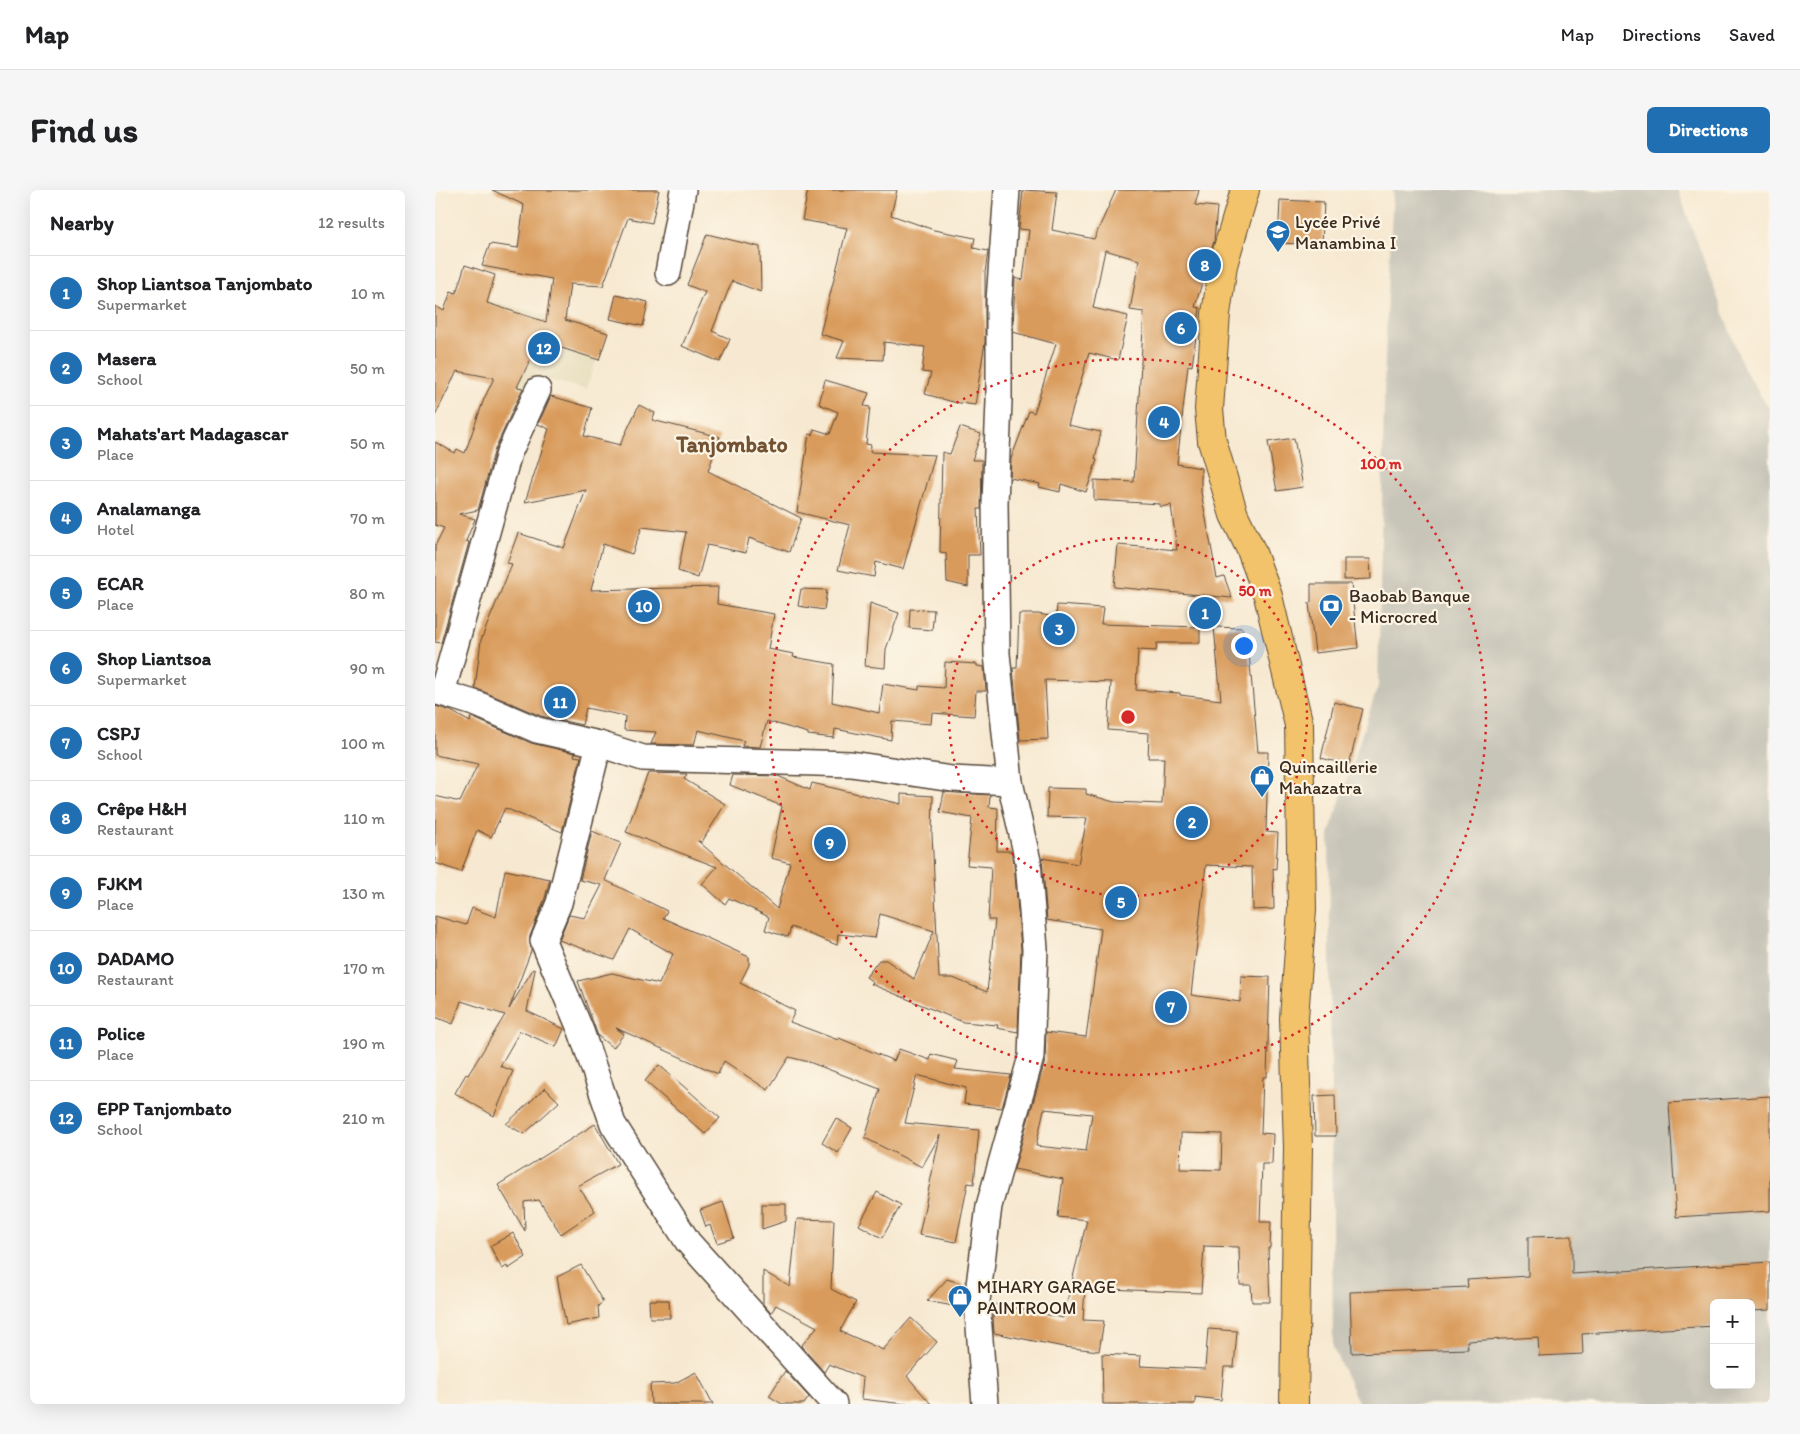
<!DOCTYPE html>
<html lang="en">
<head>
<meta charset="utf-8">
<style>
	:root { --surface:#fff; --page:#f6f6f6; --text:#202124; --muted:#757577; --line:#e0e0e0; --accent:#1f6fb2 }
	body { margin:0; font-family:Itim,sans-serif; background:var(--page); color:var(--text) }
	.controls { position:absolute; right:15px; bottom:15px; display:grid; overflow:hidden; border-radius:8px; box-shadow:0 5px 20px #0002 }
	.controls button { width:45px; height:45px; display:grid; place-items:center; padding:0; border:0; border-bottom:1px solid var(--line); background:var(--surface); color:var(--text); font:25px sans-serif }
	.you { position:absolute; left:808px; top:455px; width:18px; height:18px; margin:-12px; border:4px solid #fff; border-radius:50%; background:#1a73e8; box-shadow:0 0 0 8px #1a73e833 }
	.badge { display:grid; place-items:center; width:32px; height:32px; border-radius:50%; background:var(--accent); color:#fff; font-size:16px; font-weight:700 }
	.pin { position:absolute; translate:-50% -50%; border:2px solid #fff; box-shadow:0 1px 5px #0006 }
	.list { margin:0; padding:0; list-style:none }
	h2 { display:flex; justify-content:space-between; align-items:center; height:65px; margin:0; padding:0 20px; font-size:21px }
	h2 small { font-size:16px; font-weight:400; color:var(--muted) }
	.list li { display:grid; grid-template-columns:32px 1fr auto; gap:15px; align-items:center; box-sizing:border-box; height:75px; padding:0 20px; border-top:1px solid var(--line) }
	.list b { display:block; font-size:19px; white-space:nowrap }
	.list p { margin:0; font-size:16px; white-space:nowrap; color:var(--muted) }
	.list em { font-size:16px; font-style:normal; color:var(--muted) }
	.map { position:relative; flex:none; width:1335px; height:1214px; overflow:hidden; border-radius:8px }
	header { display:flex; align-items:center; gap:30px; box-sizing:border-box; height:70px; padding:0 25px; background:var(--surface); border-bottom:1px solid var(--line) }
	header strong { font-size:24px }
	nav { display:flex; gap:28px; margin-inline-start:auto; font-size:18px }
	.intro { display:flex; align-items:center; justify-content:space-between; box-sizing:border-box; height:120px; padding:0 30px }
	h1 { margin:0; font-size:35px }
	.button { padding:12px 22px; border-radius:8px; background:var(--accent); color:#fff; font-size:18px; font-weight:700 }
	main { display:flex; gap:30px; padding:0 30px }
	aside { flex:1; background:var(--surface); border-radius:8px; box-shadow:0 5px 20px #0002 }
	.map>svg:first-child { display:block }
	.built { fill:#e5dbba }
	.industrial { fill:#c7c5b8; fill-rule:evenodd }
	.building { fill:#d99b5b; fill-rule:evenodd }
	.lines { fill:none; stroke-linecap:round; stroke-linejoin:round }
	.minor-casing { stroke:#574739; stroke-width:28 }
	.primary-casing { stroke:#574739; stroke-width:30 }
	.minor { stroke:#fff; stroke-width:25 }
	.primary { stroke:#f2c36a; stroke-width:28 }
	.ring { fill:none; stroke:#d62828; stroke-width:2.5; stroke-dasharray:2.5 5 }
	.labels { text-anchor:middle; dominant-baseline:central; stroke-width:4.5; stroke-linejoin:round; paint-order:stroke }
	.poi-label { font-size:18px; fill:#3b2a1e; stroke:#fcf5e5; text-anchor:start }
	.district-label { font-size:22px; font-weight:bold; fill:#725233; stroke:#fcf5e5 }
	.centre { fill:#d62828; stroke:#fcf5e5; stroke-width:2.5 }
	.ring-label { font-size:15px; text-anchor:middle; font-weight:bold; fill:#d62828; stroke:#fcf5e5; stroke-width:4.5; stroke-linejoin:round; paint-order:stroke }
</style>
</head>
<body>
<header>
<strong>Map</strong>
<nav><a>Map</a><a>Directions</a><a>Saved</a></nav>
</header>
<div class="intro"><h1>Find us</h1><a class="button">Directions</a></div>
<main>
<aside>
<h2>Nearby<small>12 results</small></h2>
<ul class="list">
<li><span class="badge">1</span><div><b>Shop Liantsoa Tanjombato</b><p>Supermarket</p></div><em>10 m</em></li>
<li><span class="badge">2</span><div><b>Masera</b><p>School</p></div><em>50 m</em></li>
<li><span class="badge">3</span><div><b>Mahats'art Madagascar</b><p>Place</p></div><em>50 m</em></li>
<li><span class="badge">4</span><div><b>Analamanga</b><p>Hotel</p></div><em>70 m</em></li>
<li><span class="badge">5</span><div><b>ECAR</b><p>Place</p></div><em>80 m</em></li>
<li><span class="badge">6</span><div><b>Shop Liantsoa</b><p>Supermarket</p></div><em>90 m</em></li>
<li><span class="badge">7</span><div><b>CSPJ</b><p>School</p></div><em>100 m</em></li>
<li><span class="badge">8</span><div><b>Crêpe H&amp;H</b><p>Restaurant</p></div><em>110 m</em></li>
<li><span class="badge">9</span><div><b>FJKM</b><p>Place</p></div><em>130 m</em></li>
<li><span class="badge">10</span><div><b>DADAMO</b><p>Restaurant</p></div><em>170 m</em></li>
<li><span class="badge">11</span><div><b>Police</b><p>Place</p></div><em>190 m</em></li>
<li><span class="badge">12</span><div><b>EPP Tanjombato</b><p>School</p></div><em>210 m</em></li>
</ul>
</aside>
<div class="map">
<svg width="1335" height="1214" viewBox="0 0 1335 1214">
	<rect width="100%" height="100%" fill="#fcf5e5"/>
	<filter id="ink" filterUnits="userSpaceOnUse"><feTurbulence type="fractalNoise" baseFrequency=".02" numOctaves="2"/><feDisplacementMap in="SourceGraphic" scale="10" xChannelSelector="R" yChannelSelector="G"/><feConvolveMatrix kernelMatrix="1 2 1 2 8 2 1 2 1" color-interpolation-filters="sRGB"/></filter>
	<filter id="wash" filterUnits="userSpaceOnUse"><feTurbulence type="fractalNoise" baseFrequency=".0096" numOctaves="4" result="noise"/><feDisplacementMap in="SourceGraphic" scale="20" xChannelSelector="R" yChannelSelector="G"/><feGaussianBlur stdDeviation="1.12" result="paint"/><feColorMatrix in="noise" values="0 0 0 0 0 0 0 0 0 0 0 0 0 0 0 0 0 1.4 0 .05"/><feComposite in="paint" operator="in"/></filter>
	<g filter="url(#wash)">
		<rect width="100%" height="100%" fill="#f7e9d1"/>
		<!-- built -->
		<path class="built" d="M 52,110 L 172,141 L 151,199 L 97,186 L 82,222 L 49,210 L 70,167 L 32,148 Z"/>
		<!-- industrial -->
		<path class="industrial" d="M 958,0 L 1243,0 L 1309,179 L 1335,220 L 1335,1214 L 924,1214 L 898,1158 L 894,644 L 943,496 L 950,167 ZM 1279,1113 L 1316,1113 L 1316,1195 L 1279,1195 Z"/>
		<g id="blocks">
			<!-- building -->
			<g class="building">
				<path d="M 57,0 L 224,0 L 217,33 L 193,28 L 168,96 L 135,94 L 130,130 L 173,143 L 164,170 L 111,153 L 108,160 L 101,158 L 82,197 L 88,198 L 60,259 L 43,320 L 24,324 L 40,329 L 31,351 L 34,352 L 6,453 L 0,452 L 0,356 L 9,338 L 0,335 L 0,252 L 20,263 L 22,259 L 30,263 L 49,209 L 59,188 L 22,181 L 0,226 L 0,116 L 9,121 L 16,101 L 21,103 L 30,75 L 60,85 L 52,113 L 111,132 L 117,89 L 47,76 L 55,54 L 83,58 L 89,15 Z"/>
				<path d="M 373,0 L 462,0 L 456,25 L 499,40 L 540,48 L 538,58 L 553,61 L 550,83 L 550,152 L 540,215 L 518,212 L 490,204 L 496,183 L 487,182 L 490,157 L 449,152 L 448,170 L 402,168 L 409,151 L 385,144 L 412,38 L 367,30 Z"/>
				<path d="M 588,0 L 622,2 L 617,40 L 659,49 L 681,0 L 764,0 L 760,15 L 782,17 L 779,51 L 760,117 L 765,118 L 757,176 L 753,175 L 742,274 L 766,278 L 766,302 L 782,388 L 789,386 L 797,408 L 679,397 L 683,355 L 742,360 L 736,315 L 725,317 L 725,314 L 659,310 L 659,290 L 699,292 L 709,122 L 695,120 L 704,70 L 670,60 L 658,118 L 693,126 L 683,170 L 654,163 L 633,235 L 666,242 L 660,269 L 662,270 L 651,302 L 626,294 L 625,302 L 604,297 L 605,294 L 575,288 L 576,269 L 594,221 L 599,223 L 621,154 L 578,142 L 580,88 L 588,90 L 594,40 L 584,39 Z"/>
				<path d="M 845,10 L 889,12 L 887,55 L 843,53 Z"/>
				<path d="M 272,44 L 325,57 L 326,102 L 297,91 L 277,141 L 295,149 L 285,172 L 247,156 L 270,102 L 252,95 Z"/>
				<path d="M 181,105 L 213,112 L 208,136 L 175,129 Z"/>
				<path d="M 390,190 L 434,203 L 429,216 L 435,217 L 431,254 L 436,255 L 435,262 L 500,265 L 468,379 L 441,372 L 439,387 L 403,380 L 415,335 L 362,322 L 374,244 L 378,245 L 379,239 L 395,244 L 403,222 L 384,214 Z"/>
				<path d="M 116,206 L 157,218 L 149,246 L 185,255 L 204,215 L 220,223 L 217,230 L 285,247 L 273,281 L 366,328 L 354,362 L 314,348 L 311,363 L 272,355 L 263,388 L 243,381 L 251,342 L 207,337 L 197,364 L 168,354 L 156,400 L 283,397 L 282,414 L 339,424 L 333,459 L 359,464 L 358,467 L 399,474 L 397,512 L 444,523 L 448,494 L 484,500 L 484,496 L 509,498 L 510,472 L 542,474 L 542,476 L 549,477 L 551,501 L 541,501 L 539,526 L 497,523 L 496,534 L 457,531 L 456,550 L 400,539 L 399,548 L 373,545 L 373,543 L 332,531 L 325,557 L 307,556 L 309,551 L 263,540 L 259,555 L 216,554 L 221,542 L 189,540 L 190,526 L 151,518 L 147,535 L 106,526 L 40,498 L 46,450 L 77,374 L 72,373 L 83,343 L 129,358 L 151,300 L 90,312 L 114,239 L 103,234 Z"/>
				<path d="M 525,237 L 546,244 L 537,270 L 547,270 L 546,319 L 543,319 L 545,365 L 533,365 L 533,397 L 512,392 L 511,363 L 505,362 L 507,262 L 515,264 Z"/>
				<path d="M 859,248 L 868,297 L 842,301 L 833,252 Z"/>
				<path d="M 909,369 L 935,369 L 936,389 L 909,390 Z"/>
				<path d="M 876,394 L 916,394 L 923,458 L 880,463 L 874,413 L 876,412 Z"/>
				<path d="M 366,399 L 392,400 L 389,420 L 363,416 Z"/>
				<path d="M 435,413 L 464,423 L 451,459 L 450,478 L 430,476 Z"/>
				<path d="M 622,415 L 668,418 L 666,434 L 765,437 L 765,453 L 722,453 L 721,461 L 703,460 L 701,500 L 745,503 L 745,505 L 786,510 L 779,437 L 807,438 L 811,452 L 813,452 L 823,562 L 833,562 L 831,642 L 843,643 L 841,679 L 838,678 L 839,719 L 818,720 L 817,677 L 771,675 L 756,805 L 805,812 L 806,786 L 835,787 L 832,887 L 828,887 L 826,943 L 838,944 L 837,974 L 827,974 L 825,1032 L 836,1032 L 835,1058 L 833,1058 L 835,1112 L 817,1112 L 816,1095 L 805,1095 L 804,1057 L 769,1056 L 766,1103 L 650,1098 L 648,1130 L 669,1131 L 664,1161 L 629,1157 L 559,1143 L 558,1128 L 561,1114 L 628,1128 L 652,1030 L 623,1027 L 628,989 L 579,979 L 610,871 L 611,842 L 651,847 L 666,739 L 612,730 L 607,668 L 643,674 L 652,628 L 612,627 L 613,598 L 651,599 L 651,604 L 679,612 L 727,614 L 729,568 L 713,568 L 714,543 L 673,540 L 676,492 L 610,490 L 613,549 L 585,550 L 578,478 L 582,478 L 584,424 L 603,424 L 621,427 ZM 609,919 L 657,924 L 651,961 L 601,956 ZM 746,943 L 787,944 L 786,980 L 745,979 Z"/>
				<path d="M 475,419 L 499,420 L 497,440 L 474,438 Z"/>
				<path d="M 899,512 L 928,519 L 914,575 L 886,568 Z"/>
				<path d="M 0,516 L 16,521 L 35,532 L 36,527 L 96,553 L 140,563 L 139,566 L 146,567 L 127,642 L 70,618 L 56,647 L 42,640 L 26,682 L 0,673 L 0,606 L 25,612 L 43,574 L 0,565 Z"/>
				<path d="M 213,583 L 252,584 L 249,589 L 290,614 L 267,652 L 263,651 L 342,719 L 355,673 L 336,668 L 347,616 L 295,595 L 298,585 L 343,586 L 375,600 L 377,593 L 466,614 L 466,604 L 498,606 L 497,644 L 504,788 L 518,788 L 552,802 L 560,730 L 553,730 L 556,677 L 532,675 L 537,628 L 505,622 L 509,602 L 555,605 L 554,617 L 563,618 L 562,661 L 576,661 L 579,673 L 586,759 L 583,842 L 562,838 L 563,835 L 528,832 L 436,794 L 438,792 L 431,787 L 444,770 L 451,770 L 479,789 L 499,741 L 445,724 L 440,748 L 403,744 L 402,755 L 356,737 L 353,747 L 330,740 L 334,727 L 294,708 L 290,714 L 267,694 L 282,677 L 191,642 Z"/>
				<path d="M 157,641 L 186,653 L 170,690 L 232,721 L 228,728 L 314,767 L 314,775 L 305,793 L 360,821 L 355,832 L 403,850 L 404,848 L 459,871 L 464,859 L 495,870 L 496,864 L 523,871 L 520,879 L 576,885 L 567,918 L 529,914 L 531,898 L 482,885 L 470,933 L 544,940 L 539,994 L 533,993 L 521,1052 L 484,1045 L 505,945 L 487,977 L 430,948 L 445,899 L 374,872 L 354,867 L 333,900 L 289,871 L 283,884 L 181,838 L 189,844 L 178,858 L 163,846 L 143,791 L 177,783 L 224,794 L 238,764 L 195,739 L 179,770 L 124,750 L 134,725 L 150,728 L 167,695 L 145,690 Z"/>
				<path d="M 70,680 L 115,689 L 110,708 L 95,746 L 96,761 L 74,819 L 98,779 L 100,780 L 92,821 L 129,839 L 121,857 L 85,841 L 65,876 L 78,881 L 59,926 L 20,903 L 31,884 L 33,885 L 70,825 L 26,811 L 18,834 L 0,827 L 0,726 L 31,735 L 37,718 L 61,727 Z"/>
				<path d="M 224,875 L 285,928 L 270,944 L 210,891 Z"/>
				<path d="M 110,898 L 124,912 L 89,944 L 71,934 Z"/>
				<path d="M 900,905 L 901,946 L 880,946 L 879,906 Z"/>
				<path d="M 1335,906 L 1335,1021 L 1241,1027 L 1234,913 Z"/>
				<path d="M 401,928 L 417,938 L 403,963 L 387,953 Z"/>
				<path d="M 160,934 L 183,974 L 143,996 L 160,1021 L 126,1044 L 104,1010 L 89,1012 L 90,1041 L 63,995 Z"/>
				<path d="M 442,1002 L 466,1015 L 447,1048 L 424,1035 Z"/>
				<path d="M 288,1012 L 299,1048 L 282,1053 L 275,1035 L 271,1037 L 265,1020 Z"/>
				<path d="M 327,1014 L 351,1014 L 351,1031 L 327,1039 Z"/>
				<path d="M 362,1029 L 399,1030 L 396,1099 L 421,1112 L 405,1141 L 448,1160 L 476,1128 L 502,1152 L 472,1186 L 496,1214 L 470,1214 L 426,1209 L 428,1188 L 394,1174 L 389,1182 L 366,1156 L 382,1137 L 341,1115 L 336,1123 L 328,1114 L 328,1081 L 355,1097 Z"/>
				<path d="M 78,1043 L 91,1067 L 73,1079 L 72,1076 L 67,1079 L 55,1056 Z"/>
				<path d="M 1137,1046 L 1137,1084 L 1335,1072 L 1335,1120 L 1316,1121 L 1316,1113 L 1279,1113 L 1279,1136 L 1147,1144 L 1148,1164 L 1104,1166 L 1103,1147 L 1032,1151 L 1033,1159 L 917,1163 L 915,1102 L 1033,1097 L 1032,1090 L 1093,1086 L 1093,1047 Z"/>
				<path d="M 146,1075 L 168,1112 L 163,1116 L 164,1128 L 131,1135 L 122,1087 Z"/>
				<path d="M 512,1089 L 528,1094 L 523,1117 L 492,1111 Z"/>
				<path d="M 214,1110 L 234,1110 L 235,1128 L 215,1128 Z"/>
				<path d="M 773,1139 L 802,1141 L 799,1177 L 789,1177 L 786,1210 L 760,1207 L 760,1214 L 668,1214 L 667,1164 L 706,1166 L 705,1176 L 770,1179 Z"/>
				<path d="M 350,1181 L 374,1207 L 369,1214 L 347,1214 L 334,1206 Z"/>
				<path d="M 261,1182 L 278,1214 L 216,1214 L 215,1194 L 240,1193 Z"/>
			</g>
		</g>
	</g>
	<g filter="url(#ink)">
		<use href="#blocks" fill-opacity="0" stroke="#574739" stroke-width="1"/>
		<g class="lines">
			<defs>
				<g id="minor">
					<path d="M 233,83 L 248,0"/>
					<path d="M 0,501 L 42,514 L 102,540 L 164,554 L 208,568 L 416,574 L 517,589 L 575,592"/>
					<path d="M 7,503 L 74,263 L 103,200"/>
					<path d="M 164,554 L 124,713 L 108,751 L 146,841 L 178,934 L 253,1052 L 399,1214"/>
					<path d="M 550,1214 L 542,1111 L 554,1016 L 596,867 L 600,759 L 593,671 L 575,592 L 562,464 L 560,313 L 564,211 L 564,111 L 572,0"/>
				</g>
				<path id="primary" d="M 810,0 L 788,75 L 781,124 L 774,219 L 777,251 L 799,325 L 816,360 L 833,406 L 864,535 L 867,719 L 859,828 L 863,958 L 859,1214"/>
			</defs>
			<!-- minor casing -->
			<use href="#minor" class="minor-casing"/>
			<!-- primary casing -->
			<use href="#primary" class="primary-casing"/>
			<!-- minor -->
			<use href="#minor" class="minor"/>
			<!-- primary -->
			<use href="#primary" class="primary"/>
		</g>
	</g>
	<!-- distance rings -->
	<g class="ring">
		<circle cx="693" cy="527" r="179"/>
		<circle cx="693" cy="527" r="358"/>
	</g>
	<!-- icons -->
	<defs>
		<symbol id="school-pin" viewBox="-11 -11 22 30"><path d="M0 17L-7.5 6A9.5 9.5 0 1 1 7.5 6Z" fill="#1f6fb2" stroke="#fcf5e5"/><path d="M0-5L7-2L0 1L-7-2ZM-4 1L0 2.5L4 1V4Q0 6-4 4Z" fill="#fff"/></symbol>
		<symbol id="bank-pin" viewBox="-11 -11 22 30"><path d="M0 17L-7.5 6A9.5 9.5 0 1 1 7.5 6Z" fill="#1f6fb2" stroke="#fcf5e5"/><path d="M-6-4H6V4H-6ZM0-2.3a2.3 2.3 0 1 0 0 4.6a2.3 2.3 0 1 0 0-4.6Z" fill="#fff"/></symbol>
		<symbol id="shop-pin" viewBox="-11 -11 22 30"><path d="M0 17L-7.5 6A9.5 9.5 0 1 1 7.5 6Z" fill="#1f6fb2" stroke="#fcf5e5"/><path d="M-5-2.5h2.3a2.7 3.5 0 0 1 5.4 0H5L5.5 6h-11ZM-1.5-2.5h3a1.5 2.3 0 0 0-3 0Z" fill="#fff"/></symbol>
	</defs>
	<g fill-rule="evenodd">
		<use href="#school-pin" x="829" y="28" width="28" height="38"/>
		<use href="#bank-pin" x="882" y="402" width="28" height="38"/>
		<use href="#shop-pin" x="813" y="573" width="28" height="38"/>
		<use href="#shop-pin" x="511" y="1093" width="28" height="38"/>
	</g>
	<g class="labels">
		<!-- poi labels -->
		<g class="poi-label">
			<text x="860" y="32">Lycée Privé<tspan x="860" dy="21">Manambina I</tspan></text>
			<text x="914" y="406">Baobab Banque<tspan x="914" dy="21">- Microcred</tspan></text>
			<text x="844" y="577">Quincaillerie<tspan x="844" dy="21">Mahazatra</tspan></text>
			<text x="542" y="1097">MIHARY GARAGE<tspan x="542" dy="21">PAINTROOM</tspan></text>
		</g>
		<!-- district labels -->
		<g class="district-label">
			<text x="297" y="254">Tanjombato</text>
		</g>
	</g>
	<circle cx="693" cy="527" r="8" class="centre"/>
	<g class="ring-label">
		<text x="946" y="279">100 m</text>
		<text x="820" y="406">50 m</text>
	</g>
</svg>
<div class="controls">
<button>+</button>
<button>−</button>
</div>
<div class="you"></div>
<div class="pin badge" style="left:770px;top:423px">1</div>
<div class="pin badge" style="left:757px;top:632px">2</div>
<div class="pin badge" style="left:624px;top:439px">3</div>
<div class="pin badge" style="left:729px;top:232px">4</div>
<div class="pin badge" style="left:686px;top:712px">5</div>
<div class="pin badge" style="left:746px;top:138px">6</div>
<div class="pin badge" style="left:736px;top:817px">7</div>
<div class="pin badge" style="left:770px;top:75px">8</div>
<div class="pin badge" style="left:395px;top:653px">9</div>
<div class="pin badge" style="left:209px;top:416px">10</div>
<div class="pin badge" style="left:125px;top:512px">11</div>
<div class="pin badge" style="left:109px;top:158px">12</div>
</div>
</main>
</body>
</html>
